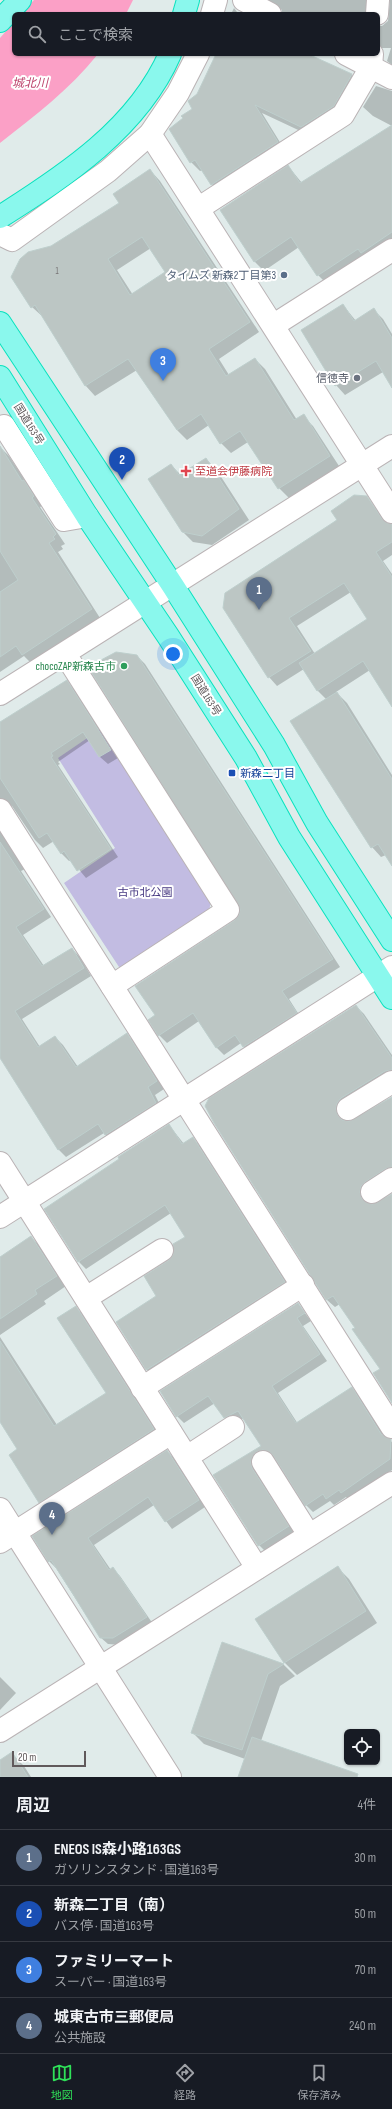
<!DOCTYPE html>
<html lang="ja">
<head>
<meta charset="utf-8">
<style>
	:root { --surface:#171b24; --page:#242831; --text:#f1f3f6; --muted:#9ea1a6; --line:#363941; --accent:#2fe158 }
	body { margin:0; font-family:"Sofia Sans Condensed","Noto Sans JP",sans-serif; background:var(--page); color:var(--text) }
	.controls { position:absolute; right:12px; bottom:12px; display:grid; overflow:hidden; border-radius:6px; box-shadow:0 1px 3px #0004 }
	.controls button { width:36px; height:36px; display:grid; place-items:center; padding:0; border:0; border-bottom:1px solid var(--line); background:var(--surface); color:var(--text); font:20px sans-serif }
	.scale { position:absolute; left:12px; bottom:10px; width:74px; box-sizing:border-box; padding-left:4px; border:2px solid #60595b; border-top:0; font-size:11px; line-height:14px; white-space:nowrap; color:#60595b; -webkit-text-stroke:3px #fff; paint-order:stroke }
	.you { position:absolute; left:173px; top:654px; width:14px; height:14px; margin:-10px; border:3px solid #fff; border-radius:50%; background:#1a73e8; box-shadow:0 0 0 6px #1a73e833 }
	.badge { display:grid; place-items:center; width:26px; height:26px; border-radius:50%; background:var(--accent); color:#fff; font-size:13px; font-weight:700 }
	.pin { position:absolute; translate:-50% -33px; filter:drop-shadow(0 1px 2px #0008) }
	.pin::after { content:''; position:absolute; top:21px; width:14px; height:12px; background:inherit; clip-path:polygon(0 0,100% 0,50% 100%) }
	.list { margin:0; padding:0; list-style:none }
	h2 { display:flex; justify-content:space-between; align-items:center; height:52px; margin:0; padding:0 16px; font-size:17px }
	h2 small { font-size:13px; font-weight:400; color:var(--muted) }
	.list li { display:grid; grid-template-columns:26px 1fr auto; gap:12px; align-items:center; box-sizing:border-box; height:56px; padding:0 16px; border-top:1px solid var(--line) }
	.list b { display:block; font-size:15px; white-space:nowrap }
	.list p { margin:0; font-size:13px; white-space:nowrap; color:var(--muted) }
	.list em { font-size:13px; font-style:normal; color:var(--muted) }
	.icon { flex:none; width:22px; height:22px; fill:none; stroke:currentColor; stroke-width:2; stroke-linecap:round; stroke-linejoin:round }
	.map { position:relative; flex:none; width:392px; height:1777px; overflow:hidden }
	.search { position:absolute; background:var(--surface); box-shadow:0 1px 3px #0004; left:12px; right:12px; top:12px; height:44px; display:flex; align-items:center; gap:10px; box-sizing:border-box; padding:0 14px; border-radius:6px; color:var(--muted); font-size:15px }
	.sheet { height:276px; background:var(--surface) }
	nav { display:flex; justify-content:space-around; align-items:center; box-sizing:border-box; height:56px; border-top:1px solid var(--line); background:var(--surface); font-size:11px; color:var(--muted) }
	nav a { display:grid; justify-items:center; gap:2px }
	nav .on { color:var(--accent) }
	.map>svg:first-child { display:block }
	.green { fill:#c2bce2 }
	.water { fill:#fba0c6 }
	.shadow { fill:#0003; fill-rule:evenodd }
	.building { fill:#bcc6c4; stroke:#becfcd; fill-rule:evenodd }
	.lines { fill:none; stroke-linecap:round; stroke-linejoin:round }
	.minor-casing { stroke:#bab3b5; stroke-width:24 }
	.highway-casing { stroke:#09e2be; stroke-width:24 }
	.minor { stroke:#fff; stroke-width:22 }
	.highway { stroke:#8af8ed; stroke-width:22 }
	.service-dot { fill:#5c6f8a; stroke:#fff; stroke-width:1.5 }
	.worship-dot { fill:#6b7280; stroke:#fff; stroke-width:1.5 }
	.health-dot { fill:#e0444e; stroke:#fff; stroke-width:1.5 }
	.leisure-dot { fill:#2e9e5b; stroke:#fff; stroke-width:1.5 }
	.transit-dot { fill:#1a4fb4; stroke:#fff; stroke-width:1.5 }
	.labels { text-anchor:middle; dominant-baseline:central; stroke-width:4; stroke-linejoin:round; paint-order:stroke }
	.number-label { font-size:9px; fill:#777475 }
	.service-label { font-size:11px; fill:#4e5e75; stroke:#fff; text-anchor:end }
	.worship-label { font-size:11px; fill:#5b616d; stroke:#fff; text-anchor:end }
	.street-label { font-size:11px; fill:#60595b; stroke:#fff }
	.health-label { font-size:11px; fill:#be3a42; stroke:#fff; text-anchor:start }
	.leisure-label { font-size:11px; fill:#27864d; stroke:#fff; text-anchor:end }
	.transit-label { font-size:11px; fill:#164399; stroke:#fff; text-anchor:start }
	.park-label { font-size:11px; fill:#453781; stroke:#fff }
	.water-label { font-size:12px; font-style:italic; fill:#bd446d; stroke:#fff }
</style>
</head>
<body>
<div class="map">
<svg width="392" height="1777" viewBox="0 0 392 1777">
	<rect width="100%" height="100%" fill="#e0ebea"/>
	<!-- green -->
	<path class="green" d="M 102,728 L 211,897 L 209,914 L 121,970 L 64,883 L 115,848 L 58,758 Z"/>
	<!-- water -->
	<g class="water">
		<path d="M 34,0 L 133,0 L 126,14 L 21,14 Z"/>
		<path d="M 14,22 L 14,54 L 98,54 C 69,90 36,115 0,143 L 0,38 Z"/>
	</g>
	<!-- shadow -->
	<g class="shadow">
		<path d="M 264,0 L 374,0 L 375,14 L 282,14 L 282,10 Z"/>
		<path d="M 390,0 L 392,0 L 392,65 L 387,61 L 391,48 L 378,48 L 378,26 L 382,26 L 388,21 Z"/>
		<path d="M 234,8 L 237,12 L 242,14 L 231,14 Z"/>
		<path d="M 218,54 L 306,54 L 352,75 L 361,84 L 311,136 L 262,113 L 286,152 L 221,194 L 212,184 L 203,170 L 200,171 L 191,162 L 194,109 L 198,95 Z"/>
		<path d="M 376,86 L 392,91 L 392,251 L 327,284 L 318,275 L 299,247 L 264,271 L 255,262 L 221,210 L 288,166 L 302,183 L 392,126 L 373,116 L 363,107 Z"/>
		<path d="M 150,170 L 160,181 L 259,332 L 219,359 L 229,375 L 255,359 L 265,369 L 297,420 L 303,416 L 313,426 L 339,466 L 289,498 L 279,488 L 248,442 L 231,453 L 221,443 L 209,425 L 187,440 L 177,430 L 137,370 L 95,396 L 85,385 L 43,317 L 32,307 L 13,277 L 51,247 L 121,203 ZM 151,248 L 167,272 L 133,295 L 117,270 Z"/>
		<path d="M 343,305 L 356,321 L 374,310 L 383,319 L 392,334 L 392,386 L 383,372 L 345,395 L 336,385 L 302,330 Z"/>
		<path d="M 0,447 L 9,456 L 42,506 L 40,507 L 65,544 L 61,546 L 63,549 L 58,552 L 100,618 L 31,663 L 24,656 L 0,672 Z"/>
		<path d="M 206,459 L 216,469 L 249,520 L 212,545 L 193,542 L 182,531 L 171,465 L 181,475 Z"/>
		<path d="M 366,497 L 388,524 L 392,525 L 392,555 L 383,561 L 392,574 L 392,706 L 370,670 L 336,692 L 347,703 L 392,775 L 392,864 L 386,855 L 381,857 L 372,847 L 326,699 L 317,690 L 304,669 L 277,686 L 269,677 L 224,608 ZM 351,592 L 369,620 L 315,654 L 297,626 Z"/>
		<path d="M 137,656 L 145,664 L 340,967 L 289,999 L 303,1021 L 251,1054 L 241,1043 L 224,1055 L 216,1047 L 199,1021 L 167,1043 L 159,1035 L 156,1015 L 240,916 L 241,909 Z"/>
		<path d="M 66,681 L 74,689 L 118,758 L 108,764 L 100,757 L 90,740 L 58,762 L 60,764 L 58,765 L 118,857 L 86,878 L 71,860 L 69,861 L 61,853 L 54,841 L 43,848 L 35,840 L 12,806 L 7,805 L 0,809 L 0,724 Z"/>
		<path d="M 0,830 L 25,869 L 21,871 L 51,917 L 23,935 L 44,966 L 72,949 L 80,957 L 91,976 L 22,1019 L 40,1047 L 55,1037 L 63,1045 L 78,1067 L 127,1035 L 135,1042 L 164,1089 L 155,1095 L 163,1111 L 113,1143 L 104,1133 L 66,1157 L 58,1149 L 0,1056 Z"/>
		<path d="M 356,1006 L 364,1014 L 392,1055 L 392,1080 L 344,1111 L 344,1121 L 354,1121 L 392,1098 L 392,1178 L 368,1195 L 368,1204 L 373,1205 L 392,1195 L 392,1402 L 381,1369 L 356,1328 L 340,1304 L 335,1307 L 327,1300 L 214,1122 Z"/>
		<path d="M 169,1125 L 184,1144 L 193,1138 L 200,1146 L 292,1290 L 155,1377 L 147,1370 L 117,1322 L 158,1296 L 170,1261 L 186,1237 L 171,1213 L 86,1269 L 79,1262 Z"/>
		<path d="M 31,1237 L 41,1247 L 66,1286 L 44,1301 L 46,1304 L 0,1335 L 0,1258 Z"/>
		<path d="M 298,1304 L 311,1321 L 303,1326 L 327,1361 L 278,1393 L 298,1424 L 352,1388 L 359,1395 L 385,1437 L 392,1442 L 392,1470 L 349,1500 L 346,1497 L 334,1505 L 330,1501 L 313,1512 L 306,1505 L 277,1460 L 271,1456 L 257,1470 L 259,1476 L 295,1534 L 266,1552 L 259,1545 L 214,1475 L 262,1446 L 244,1418 L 231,1425 L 215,1403 L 184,1423 L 177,1416 Z"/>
		<path d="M 76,1308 L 86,1317 L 163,1439 L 49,1512 L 39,1502 L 19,1449 L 0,1420 L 0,1337 L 57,1425 L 107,1394 Z"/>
		<path d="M 167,1451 L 174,1458 L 205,1507 L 172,1529 L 154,1505 L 94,1545 L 111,1570 L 113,1569 L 120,1576 L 153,1624 L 121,1645 L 108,1644 L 100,1637 L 56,1568 L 49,1561 Z"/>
		<path d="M 337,1567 L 349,1579 L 377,1623 L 297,1675 L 285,1663 L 256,1619 Z"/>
		<path d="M 222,1644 L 283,1664 L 295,1676 L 280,1686 L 261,1741 L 341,1777 L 239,1777 L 245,1759 L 204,1744 L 192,1732 Z"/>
		<path d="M 0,1677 L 16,1693 L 0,1710 Z"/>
		<path d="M 12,1754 L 24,1766 L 31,1777 L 0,1777 L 0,1762 Z"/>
	</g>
	<!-- building -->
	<g class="building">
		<path d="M 216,54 L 308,54 L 352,74 L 334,106 L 301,127 L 255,105 L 278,142 L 211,185 L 195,160 L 190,163 L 169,129 L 183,118 L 181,116 L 192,109 L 188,101 L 197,94 Z"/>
		<path d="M 392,125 L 392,232 L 361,253 L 358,249 L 317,276 L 291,237 L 254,262 L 220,210 L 288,165 L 300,183 Z"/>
		<path d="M 150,169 L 250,322 L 209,349 L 226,376 L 255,358 L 294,420 L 304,414 L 330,456 L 278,489 L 240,431 L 220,444 L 201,414 L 177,430 L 128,359 L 85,386 L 35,305 L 31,308 L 11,277 L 20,259 L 28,252 L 51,246 L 119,203 L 113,194 ZM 142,237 L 165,272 L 130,295 L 108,259 Z"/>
		<path d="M 343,304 L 354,321 L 374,308 L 392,338 L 392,388 L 376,361 L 335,386 L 301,330 Z"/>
		<path d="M 0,446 L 22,481 L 24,480 L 34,496 L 32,498 L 56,534 L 53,537 L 55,539 L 49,543 L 92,609 L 22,655 L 16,646 L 0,657 L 0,592 L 18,580 L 0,551 Z"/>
		<path d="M 206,458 L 239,509 L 202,536 L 182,532 L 148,479 L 171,464 L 179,475 Z"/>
		<path d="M 354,495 L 367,496 L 382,519 L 392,524 L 392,542 L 376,552 L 392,577 L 392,707 L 363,661 L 317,691 L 299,663 L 367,619 L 344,583 L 289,618 L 311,651 L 268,678 L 223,608 L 225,593 L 337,520 L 331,511 Z"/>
		<path d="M 116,652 L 137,655 L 333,959 L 282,991 L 297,1013 L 243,1047 L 235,1035 L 216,1048 L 193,1013 L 158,1036 L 148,1020 L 155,1015 L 135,986 L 235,920 L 239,915 L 240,909 L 88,667 Z"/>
		<path d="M 67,680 L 111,750 L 99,757 L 83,732 L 51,753 L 53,756 L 51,757 L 111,849 L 77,871 L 64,851 L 61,854 L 47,833 L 39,838 L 0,778 L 0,722 Z"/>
		<path d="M 337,692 L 392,779 L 392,866 L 378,844 L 371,848 L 290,721 Z"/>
		<path d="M 0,842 L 44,909 L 16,927 L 42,966 L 72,948 L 84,968 L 15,1011 L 38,1047 L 55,1036 L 76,1067 L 127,1033 L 157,1081 L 148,1087 L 156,1103 L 105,1135 L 98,1124 L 58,1150 L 0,1058 Z"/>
		<path d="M 356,1005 L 392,1058 L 392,1070 L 385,1071 L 341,1098 L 337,1103 L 336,1109 L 338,1116 L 342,1120 L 349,1121 L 392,1097 L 392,1167 L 385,1169 L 365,1182 L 361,1186 L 360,1192 L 362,1199 L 372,1204 L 392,1194 L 392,1403 L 373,1373 L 380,1369 L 352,1329 L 355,1328 L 333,1296 L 326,1300 L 214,1123 L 205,1106 L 209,1098 Z"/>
		<path d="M 169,1124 L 182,1144 L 193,1137 L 285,1282 L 146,1370 L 116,1322 L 156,1296 L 144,1276 L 169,1260 L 173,1255 L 173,1244 L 185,1237 L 165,1205 L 78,1262 L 44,1209 L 119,1159 L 118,1157 Z"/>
		<path d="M 31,1236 L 57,1276 L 35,1290 L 37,1294 L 0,1319 L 0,1257 Z"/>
		<path d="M 298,1303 L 305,1313 L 297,1318 L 320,1354 L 272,1386 L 296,1423 L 352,1387 L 381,1434 L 391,1439 L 390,1459 L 341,1493 L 339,1490 L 326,1499 L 323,1494 L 305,1506 L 273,1455 L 263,1450 L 256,1452 L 251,1462 L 252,1468 L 289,1526 L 258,1546 L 213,1475 L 261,1446 L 238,1411 L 224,1418 L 208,1396 L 176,1417 L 160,1391 Z"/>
		<path d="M 76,1306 L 154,1429 L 39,1503 L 9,1455 L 17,1449 L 0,1422 L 0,1341 L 54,1426 L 106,1393 L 57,1318 Z"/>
		<path d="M 167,1450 L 199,1500 L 165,1522 L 148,1497 L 88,1538 L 109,1570 L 113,1567 L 147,1617 L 113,1638 L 100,1638 L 73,1594 L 51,1560 L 48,1562 L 32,1536 Z"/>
		<path d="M 338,1566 L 366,1611 L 284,1663 L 255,1619 Z"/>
		<path d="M 222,1642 L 284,1664 L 268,1674 L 242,1750 L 191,1733 Z"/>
		<path d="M 252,1737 L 358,1774 L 357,1777 L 238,1777 Z"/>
		<path d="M 12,1752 L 28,1777 L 0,1777 L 0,1760 Z"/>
	</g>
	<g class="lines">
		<defs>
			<g id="minor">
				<path d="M 244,0 L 270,14"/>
				<path d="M 212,14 L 216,0"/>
				<path d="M 377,14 L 378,0"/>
				<path d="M 346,54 L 392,78"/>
				<path d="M 150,134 L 392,512"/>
				<path d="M 199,208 L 343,115 L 371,67 L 372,54"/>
				<path d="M 4,236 L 12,240 L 108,171 L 150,134 L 178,93 L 198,54"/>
				<path d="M 274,325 L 392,250"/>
				<path d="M 4,426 L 64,520 L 87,516"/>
				<path d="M 65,654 L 228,910 L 112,986"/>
				<path d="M 0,694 L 392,446"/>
				<path d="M 0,810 L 392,1427"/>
				<path d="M 348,1109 L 392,1082"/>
				<path d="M 0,1163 L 257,1568"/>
				<path d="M 372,1192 L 392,1179"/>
				<path d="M 0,1217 L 392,967"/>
				<path d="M 86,1298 L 162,1250"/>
				<path d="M 142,1388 L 303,1285"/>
				<path d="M 187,1457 L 233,1427"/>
				<path d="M 263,1462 L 309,1535"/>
				<path d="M 0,1509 L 170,1777"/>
				<path d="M 0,1542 L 171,1433"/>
				<path d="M 0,1731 L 392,1483"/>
			</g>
			<g id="highway">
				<path d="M 184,14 L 188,0"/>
				<path d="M 0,21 L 20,0"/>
				<path d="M 0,217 C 65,176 138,128 170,54"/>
				<path d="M 0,323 L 173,586 L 274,745 L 317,823 L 392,940"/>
				<path d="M 0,377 L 87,516 L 168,636 L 246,758 L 289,837 L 392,998"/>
			</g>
		</defs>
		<!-- minor casing -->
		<use href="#minor" class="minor-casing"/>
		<!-- highway casing -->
		<use href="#highway" class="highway-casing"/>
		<!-- minor -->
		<use href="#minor" class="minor"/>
		<!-- highway -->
		<use href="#highway" class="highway"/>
	</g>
	<!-- markers -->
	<circle class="service-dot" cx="284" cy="275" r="4"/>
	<circle class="worship-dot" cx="357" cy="378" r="4"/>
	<path class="health-dot" d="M184 465h4v4h4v4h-4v4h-4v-4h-4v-4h4z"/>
	<circle class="leisure-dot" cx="124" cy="666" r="4"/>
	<rect class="transit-dot" x="228" y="769" width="8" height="8" rx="2"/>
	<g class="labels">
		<!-- number labels -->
		<g class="number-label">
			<text x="57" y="271">1</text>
		</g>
		<!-- service labels -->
		<g class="service-label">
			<text x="276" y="275">タイムズ 新森2丁目第3</text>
		</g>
		<!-- worship labels -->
		<g class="worship-label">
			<text x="349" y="378">信徳寺</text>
		</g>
		<!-- street labels -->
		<g class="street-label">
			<text transform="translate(29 424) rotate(58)">国道163号</text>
			<text transform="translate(206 695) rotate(58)">国道163号</text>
		</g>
		<!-- health labels -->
		<g class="health-label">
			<text x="195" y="471">至道会伊藤病院</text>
		</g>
		<!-- leisure labels -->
		<g class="leisure-label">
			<text x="116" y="666">chocoZAP新森古市</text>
		</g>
		<!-- transit labels -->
		<g class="transit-label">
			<text x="240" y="773">新森二丁目</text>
		</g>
		<!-- park labels -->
		<g class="park-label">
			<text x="145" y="892">古市北公園</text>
		</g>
		<!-- water labels -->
		<g class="water-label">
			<text x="30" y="83">城北川</text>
		</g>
	</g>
</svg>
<div class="controls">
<button><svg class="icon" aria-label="locate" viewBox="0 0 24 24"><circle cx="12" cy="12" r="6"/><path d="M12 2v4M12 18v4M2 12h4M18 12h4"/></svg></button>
</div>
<div class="scale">20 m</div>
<div class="you"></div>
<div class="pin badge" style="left:259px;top:610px;background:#5c6f8a">1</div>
<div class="pin badge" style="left:122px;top:480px;background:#1a4fb4">2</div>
<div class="pin badge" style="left:163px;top:381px;background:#3f7fe0">3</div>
<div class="pin badge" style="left:52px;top:1535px;background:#5c6f8a">4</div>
<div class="search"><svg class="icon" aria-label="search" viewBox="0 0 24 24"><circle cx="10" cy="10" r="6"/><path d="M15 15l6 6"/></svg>ここで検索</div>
</div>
<section class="sheet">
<h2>周辺<small>4件</small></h2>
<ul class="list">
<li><span class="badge" style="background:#5c6f8a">1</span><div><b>ENEOS IS森小路163GS</b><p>ガソリンスタンド · 国道163号</p></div><em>30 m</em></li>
<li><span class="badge" style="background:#1a4fb4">2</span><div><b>新森二丁目（南）</b><p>バス停 · 国道163号</p></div><em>50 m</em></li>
<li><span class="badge" style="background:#3f7fe0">3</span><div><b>ファミリーマート</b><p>スーパー · 国道163号</p></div><em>70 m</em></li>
<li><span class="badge" style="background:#5c6f8a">4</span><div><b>城東古市三郵便局</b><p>公共施設</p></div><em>240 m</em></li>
</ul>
</section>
<nav>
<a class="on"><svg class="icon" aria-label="map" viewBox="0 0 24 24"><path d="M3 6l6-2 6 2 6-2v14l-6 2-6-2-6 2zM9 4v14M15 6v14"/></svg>地図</a>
<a><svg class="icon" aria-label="directions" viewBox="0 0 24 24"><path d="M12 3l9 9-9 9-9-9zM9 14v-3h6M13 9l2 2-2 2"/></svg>経路</a>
<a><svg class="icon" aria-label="saved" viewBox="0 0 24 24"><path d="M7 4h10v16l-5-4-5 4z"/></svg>保存済み</a>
</nav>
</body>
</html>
